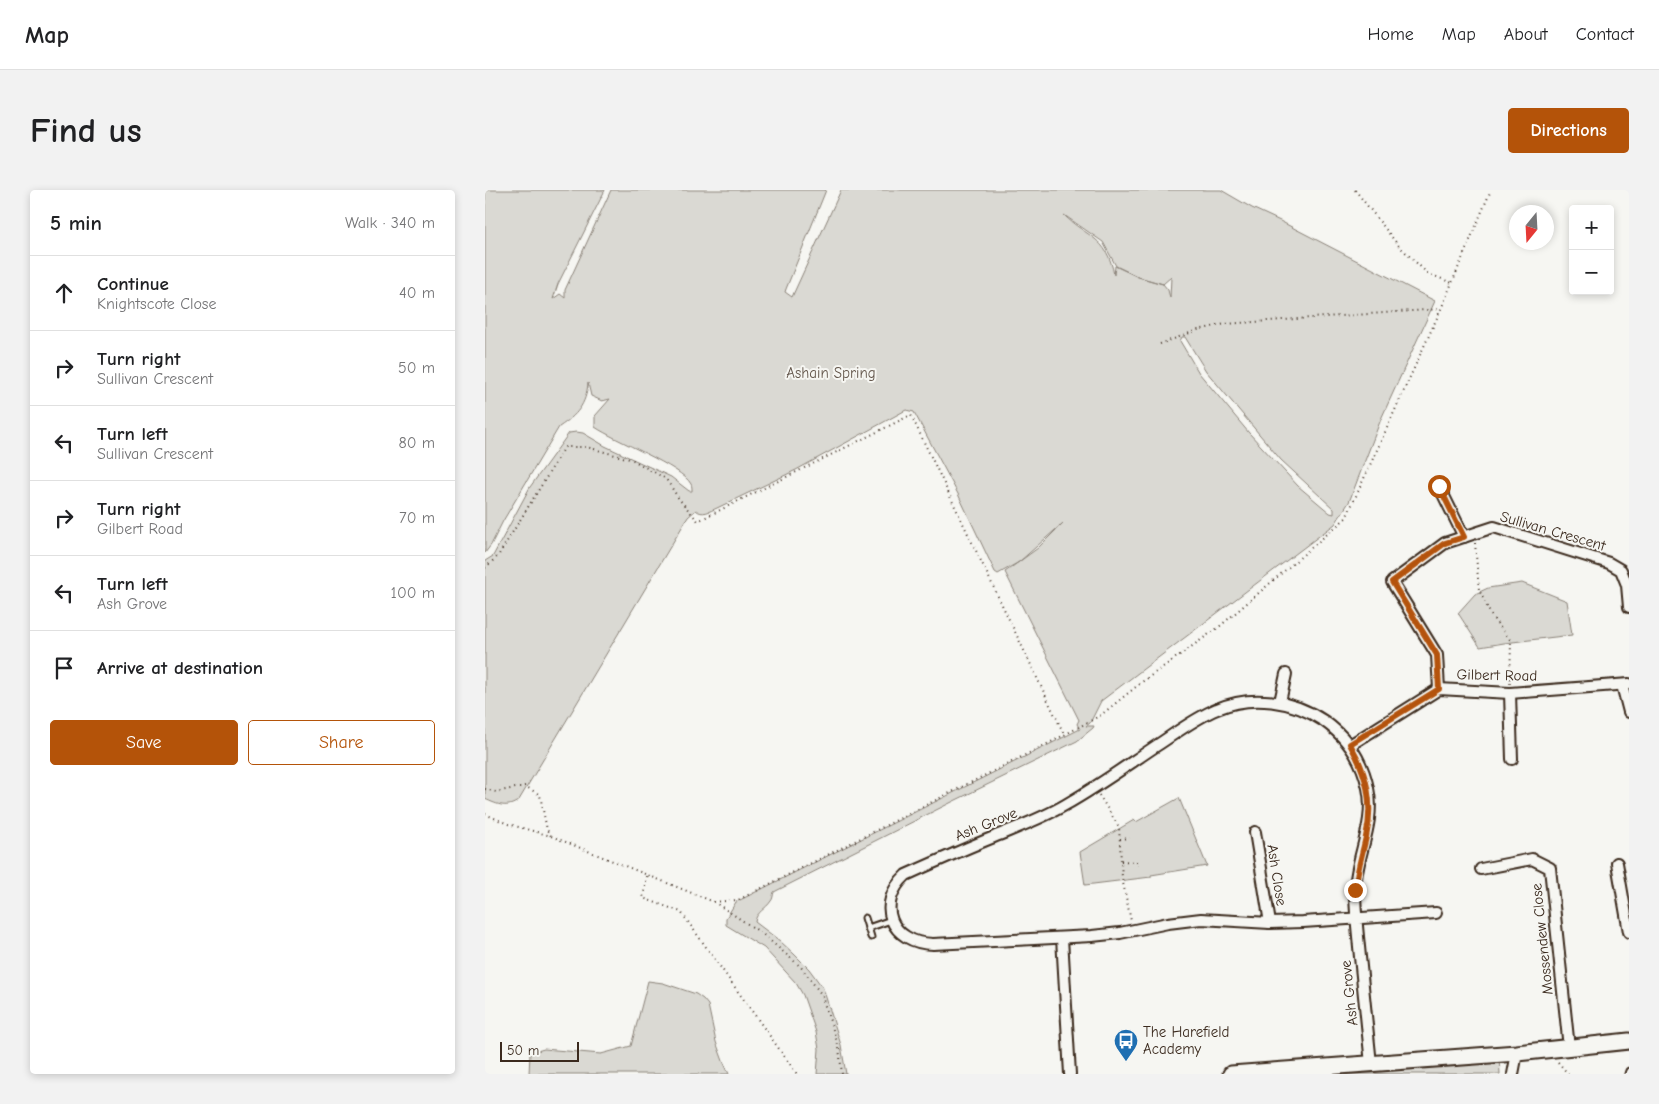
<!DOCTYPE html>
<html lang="en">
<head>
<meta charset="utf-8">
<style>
	:root { --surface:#fff; --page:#f2f2f2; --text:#202124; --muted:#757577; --line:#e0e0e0; --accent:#b45309 }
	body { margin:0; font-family:"Comic Neue",sans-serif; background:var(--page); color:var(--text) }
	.controls { position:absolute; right:15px; top:15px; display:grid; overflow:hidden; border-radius:5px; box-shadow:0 2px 8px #0003 }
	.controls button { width:45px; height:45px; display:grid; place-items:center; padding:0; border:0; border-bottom:1px solid var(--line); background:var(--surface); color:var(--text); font:25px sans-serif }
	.compass { position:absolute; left:1024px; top:15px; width:45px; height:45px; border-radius:50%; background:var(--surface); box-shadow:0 2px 8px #0003; rotate:198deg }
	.scale { position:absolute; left:15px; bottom:12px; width:79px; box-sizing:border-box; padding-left:5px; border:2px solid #3b2a1e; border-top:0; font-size:14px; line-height:18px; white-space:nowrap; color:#3b2a1e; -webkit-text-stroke:4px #f6f6f2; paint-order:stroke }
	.stop { position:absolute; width:15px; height:15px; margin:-11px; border:4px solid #b45309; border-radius:50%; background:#fff }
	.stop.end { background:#b45309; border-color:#fff; box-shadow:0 1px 5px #0008 }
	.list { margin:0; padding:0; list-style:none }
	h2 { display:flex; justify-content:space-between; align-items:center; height:65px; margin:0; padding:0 20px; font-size:21px }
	h2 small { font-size:16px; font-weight:400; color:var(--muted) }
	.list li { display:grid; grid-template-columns:32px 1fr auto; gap:15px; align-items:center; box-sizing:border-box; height:75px; padding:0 20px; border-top:1px solid var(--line) }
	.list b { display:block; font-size:19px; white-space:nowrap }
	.list p { margin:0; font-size:16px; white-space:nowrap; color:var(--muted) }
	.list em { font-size:16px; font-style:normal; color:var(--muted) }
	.actions { display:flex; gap:10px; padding:15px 20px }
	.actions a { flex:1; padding:11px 0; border:1px solid var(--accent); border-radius:5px; text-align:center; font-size:18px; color:var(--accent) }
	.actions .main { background:var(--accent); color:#fff }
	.icon { flex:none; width:28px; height:28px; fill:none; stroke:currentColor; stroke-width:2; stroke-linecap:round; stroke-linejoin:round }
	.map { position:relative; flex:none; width:1144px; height:884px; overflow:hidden; border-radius:5px }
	header { display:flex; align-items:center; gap:30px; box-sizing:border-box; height:70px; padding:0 25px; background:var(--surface); border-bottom:1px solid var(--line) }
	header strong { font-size:24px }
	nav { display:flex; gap:28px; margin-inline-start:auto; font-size:18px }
	.intro { display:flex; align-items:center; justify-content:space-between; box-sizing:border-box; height:120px; padding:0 30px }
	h1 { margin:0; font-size:35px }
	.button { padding:12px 22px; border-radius:5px; background:var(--accent); color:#fff; font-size:18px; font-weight:700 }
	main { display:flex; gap:30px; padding:0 30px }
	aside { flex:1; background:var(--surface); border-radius:5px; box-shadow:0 2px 8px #0003 }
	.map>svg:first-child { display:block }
	.green { fill:#dad9d3; stroke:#8a8278; fill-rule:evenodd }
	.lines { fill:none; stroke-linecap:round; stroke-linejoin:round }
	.lane-casing { stroke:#3b2a1e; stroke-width:9 }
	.street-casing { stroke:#3b2a1e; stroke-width:14 }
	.secondary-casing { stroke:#3b2a1e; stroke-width:19 }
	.path { stroke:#3b2a1e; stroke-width:2; stroke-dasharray:1 4; stroke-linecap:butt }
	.lane { stroke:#f6f6f2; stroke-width:5 }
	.street { stroke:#f6f6f2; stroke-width:10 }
	.secondary { stroke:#f6f6f2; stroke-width:15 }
	.route { stroke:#b45309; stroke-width:6 }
	.labels { text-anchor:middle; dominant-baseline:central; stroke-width:4; stroke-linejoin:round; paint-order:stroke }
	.park-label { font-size:15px; fill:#63564b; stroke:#f6f6f2 }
	.street-label { font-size:15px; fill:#3b2a1e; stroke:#f6f6f2 }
	.poi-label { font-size:15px; fill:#3b2a1e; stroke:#f6f6f2; text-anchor:start }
</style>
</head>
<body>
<header>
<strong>Map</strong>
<nav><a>Home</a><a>Map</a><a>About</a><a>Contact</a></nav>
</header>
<div class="intro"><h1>Find us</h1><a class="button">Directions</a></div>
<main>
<aside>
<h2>5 min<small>Walk · 340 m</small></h2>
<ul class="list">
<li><svg class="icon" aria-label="ahead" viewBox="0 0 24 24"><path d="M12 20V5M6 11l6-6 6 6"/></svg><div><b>Continue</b><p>Knightscote Close</p></div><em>40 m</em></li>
<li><svg class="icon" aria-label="right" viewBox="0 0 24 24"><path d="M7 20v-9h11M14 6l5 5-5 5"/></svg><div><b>Turn right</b><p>Sullivan Crescent</p></div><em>50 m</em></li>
<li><svg class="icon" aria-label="left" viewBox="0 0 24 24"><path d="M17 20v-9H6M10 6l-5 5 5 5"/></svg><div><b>Turn left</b><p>Sullivan Crescent</p></div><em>80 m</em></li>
<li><svg class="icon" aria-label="right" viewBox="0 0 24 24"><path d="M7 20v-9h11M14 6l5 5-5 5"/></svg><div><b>Turn right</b><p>Gilbert Road</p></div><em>70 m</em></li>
<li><svg class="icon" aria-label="left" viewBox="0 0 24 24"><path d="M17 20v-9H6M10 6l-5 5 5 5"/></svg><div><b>Turn left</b><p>Ash Grove</p></div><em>100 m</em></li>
<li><svg class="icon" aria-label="arrive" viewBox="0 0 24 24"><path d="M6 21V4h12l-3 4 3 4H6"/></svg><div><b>Arrive at destination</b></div></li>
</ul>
<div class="actions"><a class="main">Save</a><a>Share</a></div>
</aside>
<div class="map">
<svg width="1144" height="884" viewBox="0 0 1144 884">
	<rect width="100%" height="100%" fill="#f6f6f2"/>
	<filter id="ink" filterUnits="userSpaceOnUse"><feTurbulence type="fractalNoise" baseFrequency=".02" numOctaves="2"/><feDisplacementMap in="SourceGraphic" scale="10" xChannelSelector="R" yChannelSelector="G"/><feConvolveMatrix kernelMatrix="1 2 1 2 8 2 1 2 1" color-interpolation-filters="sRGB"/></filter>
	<g filter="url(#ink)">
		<!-- green -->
		<g class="green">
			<path d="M 0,0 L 120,0 L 73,94 L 68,109 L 75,104 L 80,108 L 80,100 L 126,0 L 341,0 L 301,99 L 300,102 L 307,107 L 356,0 L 736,0 L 767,18 L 795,31 L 950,111 L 896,229 L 864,312 L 850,334 L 616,511 L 605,533 L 601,536 L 609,536 L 608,538 L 592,551 L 469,611 L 289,702 C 288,705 288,709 286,711 C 281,719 271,722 270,732 L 295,751 L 309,764 L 324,779 L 338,798 L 356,855 L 361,884 L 332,884 L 334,859 L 331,842 L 318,805 L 311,793 L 279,758 L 241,735 L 241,728 L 251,712 L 595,539 L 592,534 L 594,530 L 520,382 L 553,358 L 578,333 L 534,372 L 513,384 L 510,382 L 473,304 L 429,222 L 421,220 L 311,280 L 232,318 C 225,321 217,326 211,320 L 203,327 L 34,610 C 23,619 13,615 0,609 L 0,371 L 8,366 L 45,297 L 84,243 L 91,242 L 98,243 L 120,256 L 186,287 L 204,301 L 207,301 C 207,298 207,296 206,294 C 197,277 129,250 110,237 L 110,226 L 125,209 L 117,211 L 106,206 L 103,193 C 101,215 92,225 74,237 L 18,331 L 6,355 L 0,363 ZM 579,25 L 618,52 L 631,76 L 654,87 L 678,94 L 686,87 L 685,108 L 683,100 L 678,94 L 653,87 L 630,76 L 629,85 C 622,46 602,48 579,25 ZM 697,147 L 700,147 L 721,181 L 796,270 L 849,319 L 849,324 L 845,323 L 813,296 L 764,243 L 714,183 L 695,151 Z"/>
			<path d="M 1037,393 L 1082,411 L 1087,445 L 1019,453 L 995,457 L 973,423 L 990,404 L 1003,398 Z"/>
			<path d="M 694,608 L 722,676 L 666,685 L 666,687 L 600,695 L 595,662 L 649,630 L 651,632 Z"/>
			<path d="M 163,791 L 178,793 L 211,804 L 218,809 L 223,815 L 231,852 L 238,871 L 244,884 L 44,884 L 45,863 L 59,859 L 116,864 L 146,856 Z"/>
			<path d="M 1014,867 L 1015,884 L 779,884 Z"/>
		</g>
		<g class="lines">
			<defs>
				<g id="lane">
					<path d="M 380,728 L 386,747"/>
					<path d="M 383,738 L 406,730"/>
					<path d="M 1143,884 L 1144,881"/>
				</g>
				<g id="street">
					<path d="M 954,296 L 979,347"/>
					<path d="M 1137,495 L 1144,522"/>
					<path d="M 954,499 L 952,465 L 907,392 L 960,353 L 1009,337 L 1124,373 L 1136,380 L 1142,395 L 1144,417"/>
					<path d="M 1025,503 L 1027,569"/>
					<path d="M 795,512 L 801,484"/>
					<path d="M 865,555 L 954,499 L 1025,503 L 1144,494"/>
					<path d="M 770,642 L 785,733"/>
					<path d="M 1132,673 L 1144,742"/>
					<path d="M 996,679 L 1047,669 L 1065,678 L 1084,858"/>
					<path d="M 577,748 L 585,884"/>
					<path d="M 886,874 C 882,838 879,803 875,767 C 873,745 870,722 870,700 C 871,665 891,634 883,598 C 877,569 863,548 839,531 C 808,510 766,504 732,519 C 710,528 691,543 671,556 C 641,576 612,597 580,615 C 558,628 533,637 509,647 C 479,659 450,672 421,685 C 390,714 405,753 448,754 L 607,746 L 635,743 L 683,733 L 716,729 L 785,733 L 818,732 L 951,723"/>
					<path d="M 1028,884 L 1032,863"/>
				</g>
				<path id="secondary" d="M 746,884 L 1032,863 L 1144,851"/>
			</defs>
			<!-- lane casing -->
			<use href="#lane" class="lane-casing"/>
			<!-- street casing -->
			<use href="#street" class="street-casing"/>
			<!-- secondary casing -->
			<use href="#secondary" class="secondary-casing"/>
			<!-- path -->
			<g class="path">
				<path d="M 870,0 L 913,55 L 942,83 L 967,93"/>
				<path d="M 675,154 L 713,140 L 740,134 L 956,119"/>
				<path d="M 990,353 L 994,400 L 1007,427 L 1026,451 L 1025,494"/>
				<path d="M 0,378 L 13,366 L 80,257 L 102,257 L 148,270 L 181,289 L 194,309 L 213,331 L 426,225 L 579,544"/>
				<path d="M 0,599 L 11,602 L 40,596 L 55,605 L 62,640 L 66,646"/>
				<path d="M 614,605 L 634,637 L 637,688 L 646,731"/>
				<path d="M 0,624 L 23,634 L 66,646 L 229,712 L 275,742 L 316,777 L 336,804 L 354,858 L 357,884"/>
				<path d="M 635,649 L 645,648"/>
				<path d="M 636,671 L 652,672 L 653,676"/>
				<path d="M 162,686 L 158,708 L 196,722 L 312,884"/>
				<path d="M 229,712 L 253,710 L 570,550 L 616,525 L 657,492 L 734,437 L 861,328 L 956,119 L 1006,0"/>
				<path d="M 1073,872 L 1083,884"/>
			</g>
			<!-- lane -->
			<use href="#lane" class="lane"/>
			<!-- street -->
			<use href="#street" class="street"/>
			<!-- secondary -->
			<use href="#secondary" class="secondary"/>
		</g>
	</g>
	<g class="lines" filter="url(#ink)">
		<!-- route -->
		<path class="route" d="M 870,700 C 872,681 877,665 881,647 C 889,613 882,584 865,554 L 954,499 L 952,465 L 907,392 L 960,353 L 979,347 L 954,296"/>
	</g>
	<!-- icons -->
	<defs>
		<symbol id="bus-pin" viewBox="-11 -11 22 30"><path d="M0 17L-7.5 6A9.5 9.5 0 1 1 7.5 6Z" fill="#1f6fb2" stroke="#f6f6f2"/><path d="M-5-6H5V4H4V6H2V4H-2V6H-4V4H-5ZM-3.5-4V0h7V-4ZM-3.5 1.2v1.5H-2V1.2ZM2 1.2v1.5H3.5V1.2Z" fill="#fff"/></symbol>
	</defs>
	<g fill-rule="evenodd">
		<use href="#bus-pin" x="627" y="837" width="28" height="38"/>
	</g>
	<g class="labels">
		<!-- park labels -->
		<g class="park-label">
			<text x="346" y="183">Ashain Spring</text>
		</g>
		<!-- street labels -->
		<g class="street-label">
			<text transform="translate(1068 341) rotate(16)">Sullivan Crescent</text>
			<text transform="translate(1012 485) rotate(1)">Gilbert Road</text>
			<text transform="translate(501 634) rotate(-22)">Ash Grove</text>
			<text transform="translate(792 685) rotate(81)">Ash Close</text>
			<text transform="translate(1057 749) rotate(-96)">Mossendew Close</text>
			<text transform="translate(864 803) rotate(-96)">Ash Grove</text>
		</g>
		<!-- poi labels -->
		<g class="poi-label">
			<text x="658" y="842">The Harefield<tspan x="658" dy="17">Academy</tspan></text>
		</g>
	</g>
</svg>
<div class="controls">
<button>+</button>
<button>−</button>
</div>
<svg class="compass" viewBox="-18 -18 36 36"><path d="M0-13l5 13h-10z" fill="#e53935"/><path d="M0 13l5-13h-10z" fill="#757577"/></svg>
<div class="scale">50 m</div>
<div class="stop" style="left:954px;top:296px"></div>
<div class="stop end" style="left:870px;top:700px"></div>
</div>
</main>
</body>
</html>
